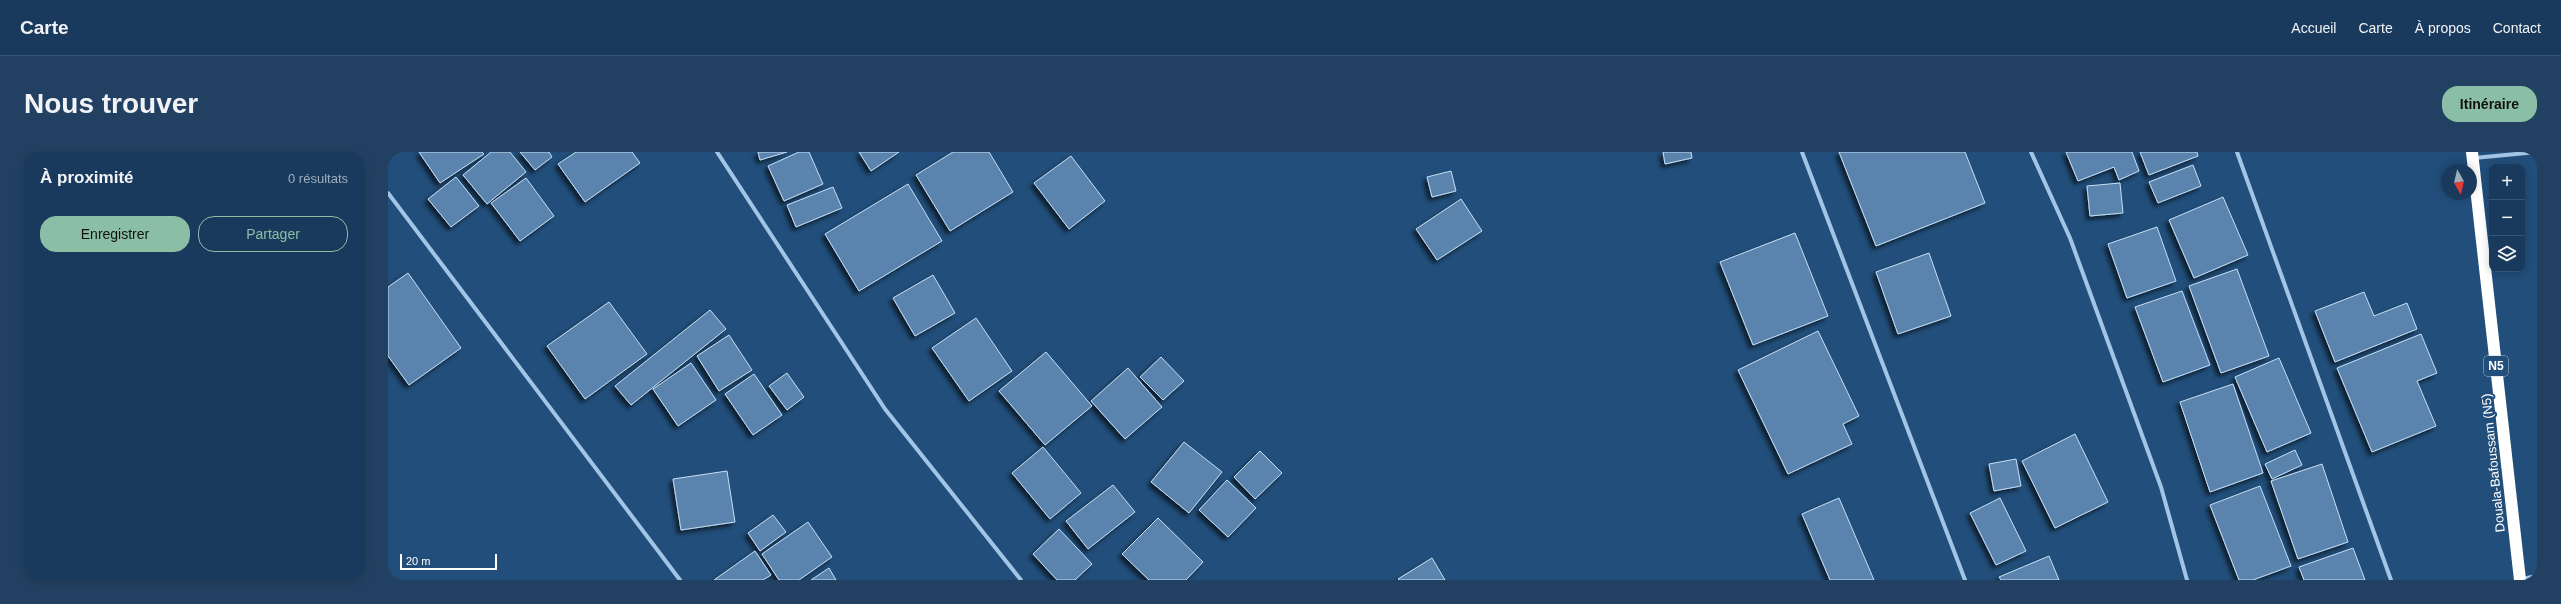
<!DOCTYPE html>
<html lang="fr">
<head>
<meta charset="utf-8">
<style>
	:root { --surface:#193a5c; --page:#224162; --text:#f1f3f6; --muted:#9fadbb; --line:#375472; --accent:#8abfa5 }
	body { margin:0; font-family:Arial,sans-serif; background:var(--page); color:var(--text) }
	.controls { position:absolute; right:12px; top:12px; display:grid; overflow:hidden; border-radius:8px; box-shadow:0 2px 10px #0003 }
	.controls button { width:36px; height:36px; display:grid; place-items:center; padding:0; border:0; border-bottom:1px solid var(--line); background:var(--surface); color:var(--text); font:20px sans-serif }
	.compass { position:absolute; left:2053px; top:12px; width:36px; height:36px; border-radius:50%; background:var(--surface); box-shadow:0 2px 10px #0003; rotate:172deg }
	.scale { position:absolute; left:12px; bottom:10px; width:97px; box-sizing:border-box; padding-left:4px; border:2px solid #fff; border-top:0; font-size:11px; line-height:14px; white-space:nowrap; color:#fff; -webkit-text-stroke:3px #214e7a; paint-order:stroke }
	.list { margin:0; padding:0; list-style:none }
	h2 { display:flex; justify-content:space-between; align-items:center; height:52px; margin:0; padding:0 16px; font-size:17px }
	h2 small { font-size:13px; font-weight:400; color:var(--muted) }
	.actions { display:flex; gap:8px; padding:12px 16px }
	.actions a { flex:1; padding:9px 0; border:1px solid var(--accent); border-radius:16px; text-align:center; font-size:14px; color:var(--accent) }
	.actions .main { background:var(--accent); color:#111 }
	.icon { flex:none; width:22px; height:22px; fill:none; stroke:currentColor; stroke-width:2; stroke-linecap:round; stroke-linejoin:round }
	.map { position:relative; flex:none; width:2149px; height:428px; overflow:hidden; border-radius:16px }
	header { display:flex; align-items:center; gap:24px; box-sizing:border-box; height:56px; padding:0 20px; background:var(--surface); border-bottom:1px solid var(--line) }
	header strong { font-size:19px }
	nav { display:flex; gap:22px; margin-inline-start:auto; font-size:14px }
	.intro { display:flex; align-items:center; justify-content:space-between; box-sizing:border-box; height:96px; padding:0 24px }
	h1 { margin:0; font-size:28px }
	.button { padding:10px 18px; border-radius:16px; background:var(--accent); color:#111; font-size:14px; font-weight:700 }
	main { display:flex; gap:24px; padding:0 24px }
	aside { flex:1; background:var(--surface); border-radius:16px; box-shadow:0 2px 10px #0003 }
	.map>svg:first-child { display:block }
	.building { fill:#5a84ad; stroke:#c6def4; filter:url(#shadow) }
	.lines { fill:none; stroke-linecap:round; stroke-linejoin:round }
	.street { stroke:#a3c5e5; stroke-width:4 }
	.highway { stroke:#fff; stroke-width:12 }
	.labels { text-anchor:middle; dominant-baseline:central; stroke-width:4; stroke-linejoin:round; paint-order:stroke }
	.shield { fill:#214e7a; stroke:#bccad7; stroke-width:1 }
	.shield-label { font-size:12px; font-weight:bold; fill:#fff }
	.street-label { font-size:13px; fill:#fff; stroke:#214e7a }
</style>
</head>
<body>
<header>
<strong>Carte</strong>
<nav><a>Accueil</a><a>Carte</a><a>À propos</a><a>Contact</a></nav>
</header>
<div class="intro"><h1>Nous trouver</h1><a class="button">Itinéraire</a></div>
<main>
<aside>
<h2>À proximité<small>0 résultats</small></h2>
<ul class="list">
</ul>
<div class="actions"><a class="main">Enregistrer</a><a>Partager</a></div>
</aside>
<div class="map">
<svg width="2149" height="428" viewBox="0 0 2149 428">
	<defs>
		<filter id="shadow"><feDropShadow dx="-3.5" dy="3.5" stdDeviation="2" flood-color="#0009"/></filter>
	</defs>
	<rect width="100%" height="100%" fill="#214e7a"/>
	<!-- building -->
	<g class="building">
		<path d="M 31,0 L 94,0 L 96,2 L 52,31 Z"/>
		<path d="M 103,0 L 122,0 L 138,20 L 99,52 L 75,23 Z"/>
		<path d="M 132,0 L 161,0 L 164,5 L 147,18 Z"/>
		<path d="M 188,0 L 244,0 L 252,11 L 197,50 L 170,12 Z"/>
		<path d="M 370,0 L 399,0 L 372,8 Z"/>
		<path d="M 411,0 L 421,0 L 435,32 L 396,49 L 380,14 Z"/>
		<path d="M 471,0 L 511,0 L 483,19 Z"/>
		<path d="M 565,0 L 601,0 L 625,40 L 562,79 L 528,23 Z"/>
		<path d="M 1275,0 L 1303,0 L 1304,6 L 1277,12 Z"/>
		<path d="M 1451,0 L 1577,0 L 1597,51 L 1488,94 Z"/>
		<path d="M 1678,0 L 1744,0 L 1751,19 L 1731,28 L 1726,15 L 1690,29 Z"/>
		<path d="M 1752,0 L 1809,0 L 1810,4 L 1761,23 Z"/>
		<path d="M 683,4 L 717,49 L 681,77 L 646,31 Z"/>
		<path d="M 1805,13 L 1813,34 L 1770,51 L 1761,30 Z"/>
		<path d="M 1063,19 L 1068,39 L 1044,45 L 1039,25 Z"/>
		<path d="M 68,25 L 91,54 L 63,75 L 40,47 Z"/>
		<path d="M 138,26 L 166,64 L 132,89 L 103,51 Z"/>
		<path d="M 1732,31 L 1735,61 L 1702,64 L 1699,34 Z"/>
		<path d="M 520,32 L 554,89 L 471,139 L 437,82 Z"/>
		<path d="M 445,35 L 454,56 L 408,75 L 399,53 Z"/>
		<path d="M 1835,45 L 1860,103 L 1806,126 L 1781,68 Z"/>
		<path d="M 1073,47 L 1094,79 L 1049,108 L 1028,77 Z"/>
		<path d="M 1769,75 L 1788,129 L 1739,146 L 1720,92 Z"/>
		<path d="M 1407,81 L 1440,164 L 1365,193 L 1332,110 Z"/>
		<path d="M 1541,101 L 1563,164 L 1510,182 L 1488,120 Z"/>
		<path d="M 1849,117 L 1881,204 L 1833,221 L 1801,134 Z"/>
		<path d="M 20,121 L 73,196 L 21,233 L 0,204 L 0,135 Z"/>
		<path d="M 545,123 L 567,161 L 527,184 L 505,146 Z"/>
		<path d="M 1794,139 L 1822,213 L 1775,230 L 1747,155 Z"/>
		<path d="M 1976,140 L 1986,164 L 2019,151 L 2029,177 L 1947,210 L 1927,159 Z"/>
		<path d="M 221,150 L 259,202 L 197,247 L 159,194 Z"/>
		<path d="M 322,158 L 338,177 L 243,253 L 227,234 Z"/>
		<path d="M 588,166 L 624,219 L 581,249 L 544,196 Z"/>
		<path d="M 1430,179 L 1471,264 L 1455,272 L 1464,292 L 1400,322 L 1350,218 Z"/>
		<path d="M 2033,182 L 2049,221 L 2029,229 L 2048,274 L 1984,300 L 1949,216 Z"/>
		<path d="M 341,183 L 364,218 L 331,239 L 309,204 Z"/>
		<path d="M 658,200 L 704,254 L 657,293 L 611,239 Z"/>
		<path d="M 773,205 L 796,229 L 775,248 L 752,225 Z"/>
		<path d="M 1891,206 L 1923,281 L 1879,300 L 1847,225 Z"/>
		<path d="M 303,211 L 328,248 L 290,274 L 265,237 Z"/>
		<path d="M 740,216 L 774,255 L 737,287 L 703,249 Z"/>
		<path d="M 399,221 L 416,245 L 399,258 L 381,234 Z"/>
		<path d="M 366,222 L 394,263 L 365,283 L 337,242 Z"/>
		<path d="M 1845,232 L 1875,321 L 1822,340 L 1792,250 Z"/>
		<path d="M 1687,282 L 1720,350 L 1667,376 L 1634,309 Z"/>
		<path d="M 796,290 L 834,320 L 801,361 L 763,330 Z"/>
		<path d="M 655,295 L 693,341 L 662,367 L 624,321 Z"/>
		<path d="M 1907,298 L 1914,313 L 1884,327 L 1877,312 Z"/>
		<path d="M 872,299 L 894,321 L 867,347 L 846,325 Z"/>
		<path d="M 1628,307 L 1633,334 L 1606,339 L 1601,312 Z"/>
		<path d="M 1934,312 L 1960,390 L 1910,407 L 1883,329 Z"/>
		<path d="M 339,319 L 347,370 L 293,378 L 285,327 Z"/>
		<path d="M 839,328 L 868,356 L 840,385 L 811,358 Z"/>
		<path d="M 725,333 L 747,360 L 700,397 L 678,369 Z"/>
		<path d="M 1872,334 L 1903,414 L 1865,428 L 1851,428 L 1822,353 Z"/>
		<path d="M 1451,346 L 1486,428 L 1442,428 L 1414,362 Z"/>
		<path d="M 1612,346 L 1638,399 L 1608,413 L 1582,361 Z"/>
		<path d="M 385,363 L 398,380 L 372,399 L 360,381 Z"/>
		<path d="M 770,366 L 815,410 L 798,428 L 761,428 L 734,402 Z"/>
		<path d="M 420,370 L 444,405 L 411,428 L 391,428 L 374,402 Z"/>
		<path d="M 671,377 L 704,412 L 687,428 L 669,428 L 645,402 Z"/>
		<path d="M 1965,396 L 1977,428 L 1916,428 L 1911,415 Z"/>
		<path d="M 367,399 L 383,423 L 375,428 L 326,428 Z"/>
		<path d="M 1661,404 L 1671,428 L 1613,428 L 1611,425 Z"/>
		<path d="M 1044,406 L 1057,428 L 1011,428 L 1010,427 Z"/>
		<path d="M 441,416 L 448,428 L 423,428 Z"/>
	</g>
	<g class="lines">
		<!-- street -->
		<g class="street">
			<path d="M 329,0 L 497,257 L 633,428"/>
			<path d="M 1414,0 L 1577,428"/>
			<path d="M 1643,0 L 1682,86 L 1773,335 L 1799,428"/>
			<path d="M 1849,0 L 2003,428"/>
			<path d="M 2086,6 L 2149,0"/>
			<path d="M 0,41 L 292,428"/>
			<path d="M 2134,427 L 2149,424"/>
		</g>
		<!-- highway -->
		<path class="highway" d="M 2084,0 L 2132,428"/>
	</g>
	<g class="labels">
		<!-- shield labels -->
		<rect class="shield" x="2096" y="204" width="24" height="20" rx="3"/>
		<g class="shield-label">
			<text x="2108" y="214">N5</text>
		</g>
		<!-- street labels -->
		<g class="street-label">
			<text transform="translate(2105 311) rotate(-96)">Douala-Bafoussam (N5)</text>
		</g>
	</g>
</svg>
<div class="controls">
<button>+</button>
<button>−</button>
<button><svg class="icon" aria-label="layers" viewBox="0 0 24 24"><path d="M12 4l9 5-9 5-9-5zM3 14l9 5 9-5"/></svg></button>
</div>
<svg class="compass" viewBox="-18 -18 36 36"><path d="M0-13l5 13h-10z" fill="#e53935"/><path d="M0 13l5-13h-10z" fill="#9fadbb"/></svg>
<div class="scale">20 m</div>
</div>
</main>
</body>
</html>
